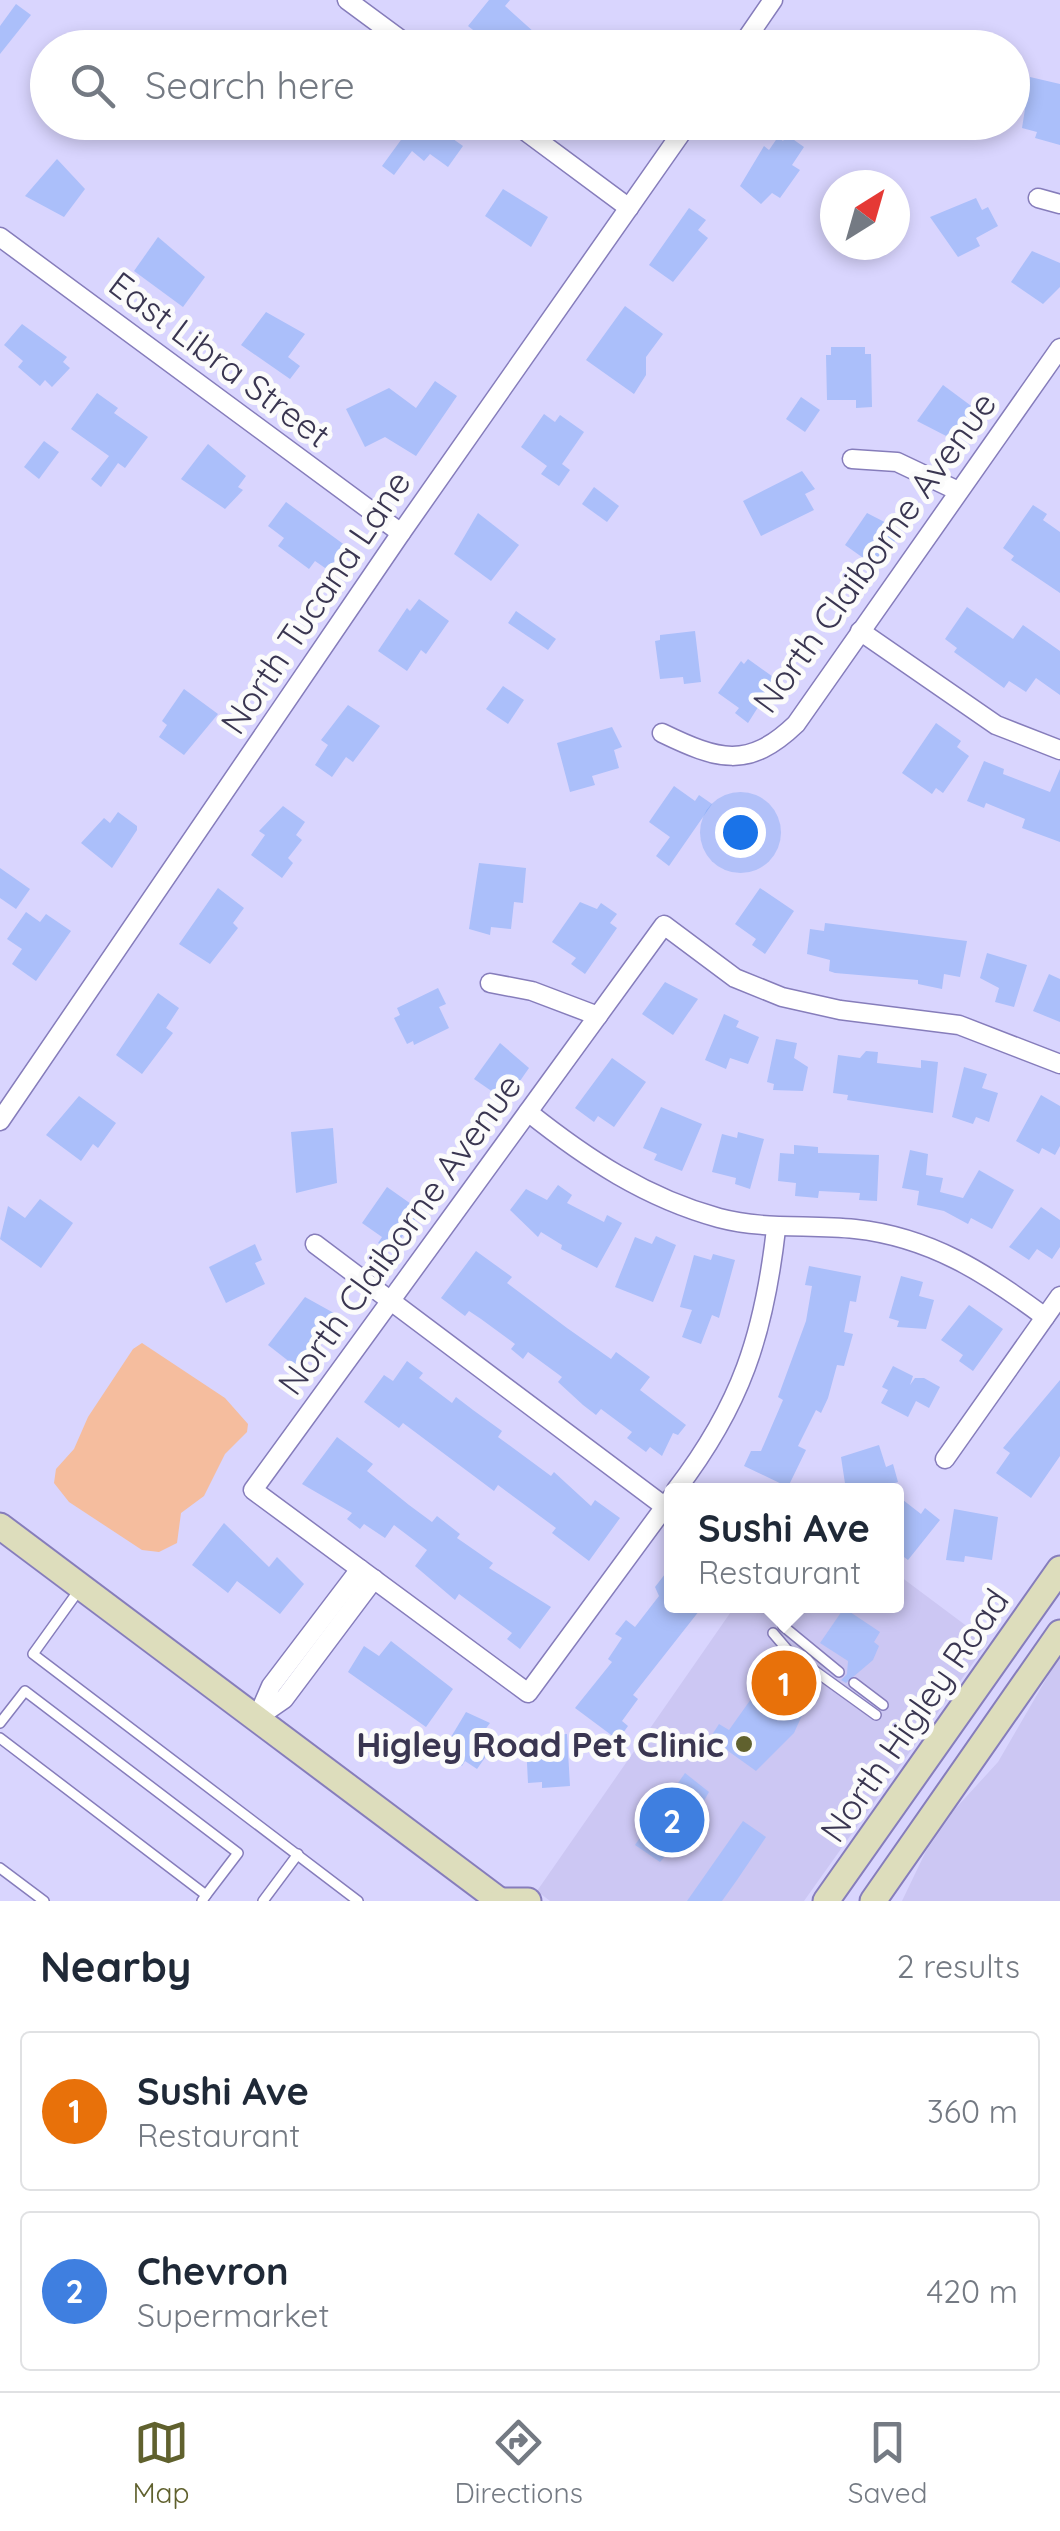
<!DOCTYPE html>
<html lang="en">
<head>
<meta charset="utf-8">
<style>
	:root { --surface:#fff; --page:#f6f6f7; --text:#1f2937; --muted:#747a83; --line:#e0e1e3; --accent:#60612e }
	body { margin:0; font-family:Quicksand,sans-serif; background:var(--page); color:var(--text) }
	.compass { position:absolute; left:820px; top:170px; width:90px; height:90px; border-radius:50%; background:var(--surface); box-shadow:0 5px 15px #0003; rotate:37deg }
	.you { position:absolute; left:740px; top:832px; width:35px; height:35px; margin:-25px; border:8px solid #fff; border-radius:50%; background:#1a73e8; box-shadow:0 0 0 15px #1a73e833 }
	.badge { display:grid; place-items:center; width:65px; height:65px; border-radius:50%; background:var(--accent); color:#fff; font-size:32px; font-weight:700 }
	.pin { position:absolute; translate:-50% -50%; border:5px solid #fff; box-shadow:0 2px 10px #0006 }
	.popup { position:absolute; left:664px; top:1483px; width:240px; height:130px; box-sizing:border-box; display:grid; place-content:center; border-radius:10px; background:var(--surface); filter:drop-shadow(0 2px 8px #0005); font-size:32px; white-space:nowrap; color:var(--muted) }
	.popup b { font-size:38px; color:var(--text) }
	.popup::after { content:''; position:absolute; left:50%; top:100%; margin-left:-20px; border:20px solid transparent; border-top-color:var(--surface) }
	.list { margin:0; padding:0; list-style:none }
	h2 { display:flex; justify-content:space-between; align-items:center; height:130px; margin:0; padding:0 40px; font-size:42px }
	h2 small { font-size:32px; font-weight:400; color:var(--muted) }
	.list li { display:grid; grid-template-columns:65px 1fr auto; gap:30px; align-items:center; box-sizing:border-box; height:160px; margin:0 20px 20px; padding:0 20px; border:2px solid var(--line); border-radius:10px }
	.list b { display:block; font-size:38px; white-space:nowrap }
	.list p { margin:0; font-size:32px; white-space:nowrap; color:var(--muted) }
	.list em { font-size:32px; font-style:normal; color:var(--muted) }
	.icon { flex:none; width:55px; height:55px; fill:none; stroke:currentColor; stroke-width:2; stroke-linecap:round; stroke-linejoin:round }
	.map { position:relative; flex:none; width:1060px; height:1901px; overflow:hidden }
	.search { position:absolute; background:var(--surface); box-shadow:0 5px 15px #0003; left:30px; right:30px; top:30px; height:110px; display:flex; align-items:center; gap:25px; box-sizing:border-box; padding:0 35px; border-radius:55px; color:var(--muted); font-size:38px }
	.sheet { height:490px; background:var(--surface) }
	nav { display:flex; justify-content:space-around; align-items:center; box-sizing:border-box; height:140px; border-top:2px solid var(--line); background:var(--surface); font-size:28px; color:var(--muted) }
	nav a { display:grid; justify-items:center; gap:5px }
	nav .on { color:var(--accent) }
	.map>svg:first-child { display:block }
	.built { fill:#ccc7f3 }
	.green { fill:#f5bd9e }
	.building { fill:#abbffa }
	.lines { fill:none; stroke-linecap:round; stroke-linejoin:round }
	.service-casing { stroke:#867dbb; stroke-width:12 }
	.minor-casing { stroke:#867dbb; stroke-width:21 }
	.secondary-casing { stroke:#867dbb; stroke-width:29 }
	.service { stroke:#fff; stroke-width:9 }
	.minor { stroke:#fff; stroke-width:18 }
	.secondary { stroke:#ddddbc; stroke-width:25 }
	.poi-dot { fill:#60612e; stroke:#fbfbfb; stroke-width:4 }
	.labels { text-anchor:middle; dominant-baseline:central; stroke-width:10; stroke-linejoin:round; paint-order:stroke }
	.street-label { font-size:35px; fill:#3a3651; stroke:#fbfbfb }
	.poi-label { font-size:35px; font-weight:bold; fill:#3a3651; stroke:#fbfbfb; text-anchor:end }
</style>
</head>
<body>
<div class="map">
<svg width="1060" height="1901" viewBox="0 0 1060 1901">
	<rect width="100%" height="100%" fill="#d9d5fe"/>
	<!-- built -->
	<g class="built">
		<path d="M 897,1574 L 988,1642 L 804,1901 L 550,1901 L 537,1891 L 735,1606 L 896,1606 Z"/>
		<path d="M 1060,1655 L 1060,1901 L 902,1901 L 926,1851 L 955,1809 L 998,1762 Z"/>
	</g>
	<!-- green -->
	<path class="green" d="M 142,1343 L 225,1398 L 248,1424 L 247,1432 L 225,1454 L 204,1496 L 181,1513 L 177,1543 L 159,1552 L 142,1550 L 69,1502 L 54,1483 L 56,1469 L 74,1449 L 88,1417 L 133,1349 Z"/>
	<!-- building -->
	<g class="building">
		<path d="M 489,0 L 510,0 L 505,6 L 535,33 L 524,48 L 492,45 L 468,26 Z"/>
		<path d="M 16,4 L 31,15 L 0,54 L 0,26 Z"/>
		<path d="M 1030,77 L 1060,84 L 1060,145 L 1035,138 L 1037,132 L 1022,128 Z"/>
		<path d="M 414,122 L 429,122 L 463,146 L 448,167 L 430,154 L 424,161 L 412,151 L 394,175 L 382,166 Z"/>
		<path d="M 787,135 L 804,147 L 792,165 L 800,170 L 780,198 L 772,193 L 761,204 L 740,186 L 764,146 L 769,150 L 778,137 L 783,141 Z"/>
		<path d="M 57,159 L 85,189 L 64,217 L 25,196 Z"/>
		<path d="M 503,189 L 548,217 L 531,247 L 485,216 Z"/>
		<path d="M 976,198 L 982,210 L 988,207 L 998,226 L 976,238 L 980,246 L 958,257 L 930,217 Z"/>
		<path d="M 689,208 L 706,220 L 698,230 L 708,238 L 673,282 L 649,265 Z"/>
		<path d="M 158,237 L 205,277 L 183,307 L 134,271 Z"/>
		<path d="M 1032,251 L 1060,263 L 1060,287 L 1043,304 L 1011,282 Z"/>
		<path d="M 625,306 L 663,334 L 646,357 L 646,375 L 634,394 L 586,360 Z"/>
		<path d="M 266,312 L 305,334 L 288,357 L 300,366 L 290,379 L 241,345 Z"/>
		<path d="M 22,324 L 67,357 L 63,362 L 70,368 L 52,387 L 45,380 L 40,386 L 18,367 L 23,361 L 4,345 Z"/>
		<path d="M 831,347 L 865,347 L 865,354 L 871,354 L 872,407 L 856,408 L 856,400 L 827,400 L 826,355 L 831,355 Z"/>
		<path d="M 435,381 L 457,396 L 416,456 L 385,437 L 365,447 L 346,409 L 389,388 L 416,408 Z"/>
		<path d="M 943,385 L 974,408 L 952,439 L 917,421 Z"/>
		<path d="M 97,393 L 118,408 L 114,413 L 148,437 L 125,468 L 118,463 L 101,487 L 91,479 L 109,456 L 71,429 Z"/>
		<path d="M 801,397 L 820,410 L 805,432 L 786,419 Z"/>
		<path d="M 544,414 L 555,422 L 560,415 L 584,432 L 562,464 L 570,470 L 559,486 L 541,474 L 547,466 L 521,447 Z"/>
		<path d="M 44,441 L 59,452 L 39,479 L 24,467 Z"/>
		<path d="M 208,444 L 246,476 L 238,487 L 243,490 L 225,509 L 181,479 Z"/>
		<path d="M 802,471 L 815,489 L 805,494 L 814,510 L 761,536 L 743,501 Z"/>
		<path d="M 594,487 L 619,506 L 607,522 L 582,504 Z"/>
		<path d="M 286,502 L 346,546 L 328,570 L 315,561 L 309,569 L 278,546 L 284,538 L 268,526 Z"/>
		<path d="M 1033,505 L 1047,514 L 1043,520 L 1060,532 L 1060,593 L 1011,560 L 1014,556 L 1003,548 Z"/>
		<path d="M 478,513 L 519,545 L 491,581 L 454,554 Z"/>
		<path d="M 867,513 L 902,531 L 876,567 L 845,545 Z"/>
		<path d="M 419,599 L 449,621 L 426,654 L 421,650 L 407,671 L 378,651 L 407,608 L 410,611 Z"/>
		<path d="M 967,607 L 1013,639 L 1023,625 L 1060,651 L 1060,695 L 1036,678 L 1026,692 L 1009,681 L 1004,688 L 954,652 L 957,648 L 945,639 Z"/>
		<path d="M 516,611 L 556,639 L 548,650 L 508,623 Z"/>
		<path d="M 695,631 L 701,682 L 684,684 L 683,677 L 660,679 L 655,641 L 660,640 L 660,635 Z"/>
		<path d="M 748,659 L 776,679 L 748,723 L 735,713 L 739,708 L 718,693 L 741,661 L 744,664 Z"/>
		<path d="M 503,686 L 524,700 L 508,724 L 486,709 Z"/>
		<path d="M 184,689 L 218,714 L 184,755 L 159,737 L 167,725 L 162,721 Z"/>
		<path d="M 348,705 L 380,726 L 353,762 L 346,757 L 332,777 L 315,765 L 328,745 L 321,740 Z"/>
		<path d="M 936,723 L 961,741 L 957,747 L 969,756 L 943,793 L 936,788 L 932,794 L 902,773 Z"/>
		<path d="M 612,727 L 622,747 L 614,750 L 619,768 L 592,776 L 595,785 L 570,792 L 557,743 Z"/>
		<path d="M 984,761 L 1004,769 L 1003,774 L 1050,792 L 1060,769 L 1060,842 L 1022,828 L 1025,819 L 986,803 L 984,808 L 967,801 Z"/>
		<path d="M 674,786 L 695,801 L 699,795 L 712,804 L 669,866 L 656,856 L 670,837 L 649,822 Z"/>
		<path d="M 283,806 L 305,822 L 296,835 L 302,840 L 288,858 L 293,863 L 282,878 L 251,855 L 265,835 L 259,831 Z"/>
		<path d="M 118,812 L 137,826 L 137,830 L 112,868 L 81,843 L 104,818 L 110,823 Z"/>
		<path d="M 479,863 L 526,868 L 523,903 L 514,902 L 511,929 L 491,927 L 490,935 L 469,929 Z"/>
		<path d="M 0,868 L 30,889 L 16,909 L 0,898 Z"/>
		<path d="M 218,888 L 244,908 L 233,923 L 238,928 L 210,964 L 179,944 Z"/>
		<path d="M 760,888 L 794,911 L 765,954 L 752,945 L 756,939 L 735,924 Z"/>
		<path d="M 580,902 L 597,909 L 601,903 L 617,914 L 610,923 L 617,928 L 585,974 L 571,964 L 576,958 L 552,942 Z"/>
		<path d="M 26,912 L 40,922 L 46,914 L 71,931 L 36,981 L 12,964 L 22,949 L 7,939 Z"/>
		<path d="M 825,923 L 967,941 L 960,977 L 944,974 L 942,989 L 918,984 L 918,980 L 835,973 L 829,971 L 830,960 L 807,954 L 810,929 L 824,931 Z"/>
		<path d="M 987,953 L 1027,965 L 1014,1007 L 995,1002 L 999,988 L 980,978 Z"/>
		<path d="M 1049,974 L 1060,979 L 1060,1022 L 1033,1011 Z"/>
		<path d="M 665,982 L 698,999 L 673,1035 L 642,1014 Z"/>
		<path d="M 438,988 L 446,1004 L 439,1007 L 449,1028 L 414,1045 L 413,1041 L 407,1044 L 394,1018 L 400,1015 L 397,1008 Z"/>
		<path d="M 158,993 L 179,1008 L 166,1028 L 173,1033 L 142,1074 L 116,1055 Z"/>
		<path d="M 724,1014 L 739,1021 L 736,1027 L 759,1037 L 748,1064 L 730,1058 L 726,1069 L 705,1060 Z"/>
		<path d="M 776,1039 L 797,1043 L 794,1058 L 808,1067 L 803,1091 L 773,1090 L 774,1084 L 767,1082 Z"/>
		<path d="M 500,1043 L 529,1068 L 506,1101 L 474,1079 Z"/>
		<path d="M 866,1051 L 878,1052 L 877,1063 L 921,1068 L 921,1060 L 938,1062 L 933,1113 L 847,1100 L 848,1095 L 833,1093 L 838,1055 L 860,1058 Z"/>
		<path d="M 612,1058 L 646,1082 L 614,1127 L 598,1116 L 594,1122 L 575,1108 Z"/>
		<path d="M 964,1067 L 987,1074 L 982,1088 L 998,1093 L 989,1122 L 976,1117 L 973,1124 L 952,1117 Z"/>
		<path d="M 1041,1095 L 1060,1106 L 1060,1146 L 1055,1155 L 1042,1148 L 1039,1154 L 1016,1141 Z"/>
		<path d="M 79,1096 L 116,1123 L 98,1148 L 93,1144 L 81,1161 L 46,1135 Z"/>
		<path d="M 661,1107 L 702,1124 L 682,1171 L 654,1160 L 657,1154 L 643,1148 Z"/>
		<path d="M 333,1128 L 337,1183 L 296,1193 L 291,1132 Z"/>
		<path d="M 738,1132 L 764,1139 L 750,1189 L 735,1184 L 736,1178 L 712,1172 L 722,1134 L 737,1138 Z"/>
		<path d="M 794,1145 L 818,1147 L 818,1153 L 879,1155 L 877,1201 L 859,1200 L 860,1193 L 819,1191 L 818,1198 L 795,1196 L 796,1183 L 778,1181 L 780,1153 L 794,1154 Z"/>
		<path d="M 910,1150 L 928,1154 L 926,1175 L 943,1178 L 940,1192 L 963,1198 L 979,1170 L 1014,1190 L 992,1229 L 971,1218 L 968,1224 L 944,1211 L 917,1205 L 919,1191 L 902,1188 Z"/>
		<path d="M 558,1185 L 572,1195 L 567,1203 L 604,1222 L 607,1215 L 622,1223 L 597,1268 L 561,1249 L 562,1245 L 541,1232 L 538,1237 L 510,1210 L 526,1189 L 547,1200 Z"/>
		<path d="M 387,1187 L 421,1211 L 391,1252 L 378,1243 L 382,1237 L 362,1223 Z"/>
		<path d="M 40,1199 L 73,1223 L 41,1268 L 0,1239 L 8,1206 L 25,1218 Z"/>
		<path d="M 1041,1207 L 1060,1220 L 1060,1247 L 1052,1259 L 1037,1249 L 1029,1260 L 1009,1247 Z"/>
		<path d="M 656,1236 L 676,1245 L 653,1302 L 615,1287 L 635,1237 L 652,1244 Z"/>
		<path d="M 255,1244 L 262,1260 L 255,1263 L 265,1284 L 226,1303 L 209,1267 Z"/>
		<path d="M 476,1251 L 512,1277 L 507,1283 L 567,1328 L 611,1359 L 616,1352 L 650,1377 L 640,1390 L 686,1425 L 678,1435 L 673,1433 L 662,1456 L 650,1447 L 646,1452 L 627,1438 L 632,1432 L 601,1409 L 596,1415 L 583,1405 L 558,1382 L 562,1377 L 528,1352 L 523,1359 L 511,1349 L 515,1344 L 481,1319 L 469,1311 L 465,1316 L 441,1298 Z"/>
		<path d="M 713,1254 L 735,1260 L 719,1318 L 712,1315 L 701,1344 L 682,1337 L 692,1310 L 680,1307 L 694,1255 L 711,1260 Z"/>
		<path d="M 809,1266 L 861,1276 L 856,1302 L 850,1301 L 844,1332 L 853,1334 L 844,1366 L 837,1365 L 828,1398 L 821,1413 L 816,1410 L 798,1446 L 806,1450 L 788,1487 L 744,1466 L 751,1451 L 761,1451 L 783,1400 L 778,1397 L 806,1321 L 812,1286 L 805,1285 Z"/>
		<path d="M 901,1276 L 923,1282 L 919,1296 L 934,1300 L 926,1329 L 897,1327 L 899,1321 L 889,1318 Z"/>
		<path d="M 305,1297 L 341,1317 L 300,1370 L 268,1345 Z"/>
		<path d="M 969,1305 L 1003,1329 L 973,1371 L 959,1361 L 963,1355 L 941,1340 Z"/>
		<path d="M 407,1361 L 423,1373 L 419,1378 L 452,1403 L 456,1397 L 473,1410 L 502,1431 L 498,1437 L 551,1476 L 554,1472 L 591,1506 L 595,1500 L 620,1518 L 589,1561 L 552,1533 L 556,1528 L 498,1485 L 494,1491 L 403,1423 L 399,1428 L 364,1402 L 384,1375 L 393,1381 Z"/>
		<path d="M 893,1366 L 913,1376 L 910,1385 L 915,1378 L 924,1378 L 940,1387 L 929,1408 L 916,1401 L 908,1417 L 881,1403 L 888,1390 L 882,1387 Z"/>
		<path d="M 1060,1380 L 1060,1456 L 1031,1498 L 996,1473 L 1010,1453 L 1003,1448 Z"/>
		<path d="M 337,1437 L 373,1464 L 367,1471 L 409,1505 L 432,1522 L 437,1516 L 460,1534 L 457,1538 L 493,1563 L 489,1568 L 551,1607 L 520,1649 L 507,1639 L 512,1633 L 459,1594 L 455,1600 L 415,1566 L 427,1550 L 394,1525 L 385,1538 L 364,1524 L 360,1529 L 347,1519 L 352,1513 L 302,1484 Z"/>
		<path d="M 879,1445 L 886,1467 L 893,1464 L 898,1482 L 873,1490 L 846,1490 L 841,1457 Z"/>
		<path d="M 903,1500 L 921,1514 L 925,1508 L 940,1520 L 908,1560 L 896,1551 L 896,1508 Z"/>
		<path d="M 954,1509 L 998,1517 L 992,1560 L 965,1556 L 964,1562 L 946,1560 Z"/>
		<path d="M 224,1523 L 269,1567 L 277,1557 L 304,1584 L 280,1614 L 237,1581 L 228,1593 L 192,1565 Z"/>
		<path d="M 672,1565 L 672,1606 L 703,1606 L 633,1695 L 638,1699 L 622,1721 L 628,1726 L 618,1740 L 575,1708 L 612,1662 L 608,1659 L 622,1638 L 615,1634 L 626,1620 L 635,1627 L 659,1596 L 655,1587 Z"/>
		<path d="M 844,1608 L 880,1632 L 874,1642 L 879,1646 L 873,1660 L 846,1683 L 841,1680 L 847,1674 L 848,1661 L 820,1643 Z"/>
		<path d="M 391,1641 L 453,1689 L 426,1727 L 348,1672 L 364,1646 L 379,1656 Z"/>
		<path d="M 768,1656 L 814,1689 L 794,1733 L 756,1771 L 710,1738 L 719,1724 L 729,1730 L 766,1678 L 757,1671 Z"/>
		<path d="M 466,1712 L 490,1723 L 481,1735 L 494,1745 L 477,1769 L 465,1761 L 462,1766 L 442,1752 Z"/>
		<path d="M 567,1734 L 570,1786 L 542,1788 L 542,1782 L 528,1783 L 526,1743 L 549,1742 L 548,1735 Z"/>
		<path d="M 685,1773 L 709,1792 L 686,1833 L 660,1862 L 635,1845 Z"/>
		<path d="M 743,1821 L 766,1837 L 737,1880 L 722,1901 L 687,1901 Z"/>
	</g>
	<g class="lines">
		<defs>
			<g id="service">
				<path d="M 79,1590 L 33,1654 L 358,1901"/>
				<path d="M 783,1626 L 839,1672"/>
				<path d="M 773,1633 L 790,1653 L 876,1715"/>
				<path d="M 854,1683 L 883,1705"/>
				<path d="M 0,1723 L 25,1691 L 238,1853 L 206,1895"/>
				<path d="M 0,1738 L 206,1895 L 202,1901"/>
				<path d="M 0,1868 L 44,1901"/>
				<path d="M 263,1901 L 298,1854"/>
			</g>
			<g id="minor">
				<path d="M 347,0 L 412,48"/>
				<path d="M 740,48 L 773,0"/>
				<path d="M 513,122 L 629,208"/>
				<path d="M 1038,198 L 1060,204"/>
				<path d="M 0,237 L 401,533"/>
				<path d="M 852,459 L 897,462 L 956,490"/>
				<path d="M 860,631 L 996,725 L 1060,750"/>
				<path d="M 662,733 C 718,760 748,770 796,724 L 1060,348"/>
				<path d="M 490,983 L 532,991 L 598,1016"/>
				<path d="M 528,1112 C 587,1159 646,1198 719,1218 C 765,1230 808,1224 855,1229 C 930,1237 986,1273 1045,1317"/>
				<path d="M 0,1121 L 401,533 L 689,122"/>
				<path d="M 315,1244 L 664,1506"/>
				<path d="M 945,1459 L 1060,1296"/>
				<path d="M 676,1490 C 741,1405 764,1335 776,1229"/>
				<path d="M 672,1497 L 528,1693 L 253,1490 L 664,925 L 735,978 L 782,997 L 840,1010 L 959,1025 L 1060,1064"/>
				<path d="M 258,1716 L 271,1686 L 360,1569"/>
				<path d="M 258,1717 L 284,1699 L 374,1579"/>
			</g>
			<g id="secondary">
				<path d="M 0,1526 L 500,1901"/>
				<path d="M 500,1901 L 528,1901"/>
				<path d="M 826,1901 L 1060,1569"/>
				<path d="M 873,1901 L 1060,1633"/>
			</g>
		</defs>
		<!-- service casing -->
		<use href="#service" class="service-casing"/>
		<!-- minor casing -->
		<use href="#minor" class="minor-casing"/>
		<!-- secondary casing -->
		<use href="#secondary" class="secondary-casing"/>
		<!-- service -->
		<use href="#service" class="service"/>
		<!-- minor -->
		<use href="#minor" class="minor"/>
		<!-- secondary -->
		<use href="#secondary" class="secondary"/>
	</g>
	<!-- markers -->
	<circle class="poi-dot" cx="744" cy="1744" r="10"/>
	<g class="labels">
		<!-- street labels -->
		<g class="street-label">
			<text transform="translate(220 359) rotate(37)">East Libra Street</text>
			<text transform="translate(874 552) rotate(-54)">North Claiborne Avenue</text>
			<text transform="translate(315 602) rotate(-56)">North Tucana Lane</text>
			<text transform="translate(399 1234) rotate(-54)">North Claiborne Avenue</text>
			<text transform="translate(914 1715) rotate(-55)">North Higley Road</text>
		</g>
		<!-- poi labels -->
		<g class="poi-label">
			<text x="724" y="1744">Higley Road Pet Clinic</text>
		</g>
	</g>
</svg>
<svg class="compass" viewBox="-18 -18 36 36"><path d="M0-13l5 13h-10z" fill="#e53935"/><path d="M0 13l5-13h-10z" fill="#747a83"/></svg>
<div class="you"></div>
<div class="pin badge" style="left:784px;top:1683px;background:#e8710a">1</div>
<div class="popup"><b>Sushi Ave</b>Restaurant</div>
<div class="pin badge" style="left:672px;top:1820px;background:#3f7fe0">2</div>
<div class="search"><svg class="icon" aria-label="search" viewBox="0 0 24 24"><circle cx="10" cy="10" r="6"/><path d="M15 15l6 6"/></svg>Search here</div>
</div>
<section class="sheet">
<h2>Nearby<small>2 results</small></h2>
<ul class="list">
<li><span class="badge" style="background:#e8710a">1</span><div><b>Sushi Ave</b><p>Restaurant</p></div><em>360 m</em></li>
<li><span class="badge" style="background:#3f7fe0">2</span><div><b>Chevron</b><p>Supermarket</p></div><em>420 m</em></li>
</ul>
</section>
<nav>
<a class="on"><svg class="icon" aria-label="map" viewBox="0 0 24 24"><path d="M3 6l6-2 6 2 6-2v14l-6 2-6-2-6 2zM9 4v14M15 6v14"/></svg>Map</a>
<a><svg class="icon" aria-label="directions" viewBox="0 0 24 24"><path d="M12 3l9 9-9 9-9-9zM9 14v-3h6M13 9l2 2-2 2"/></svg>Directions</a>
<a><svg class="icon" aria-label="saved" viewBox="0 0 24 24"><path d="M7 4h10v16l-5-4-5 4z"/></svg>Saved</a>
</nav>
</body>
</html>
